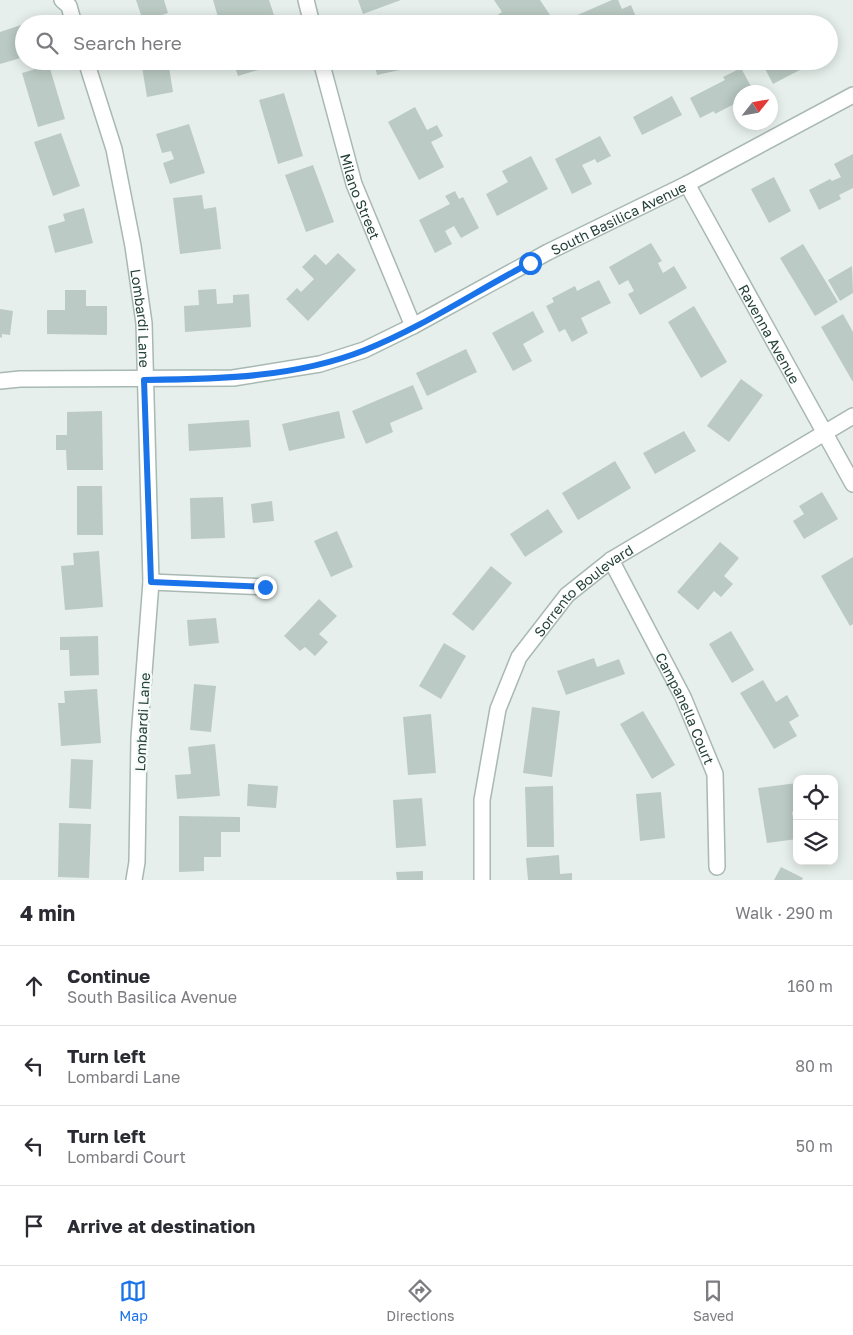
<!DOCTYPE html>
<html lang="en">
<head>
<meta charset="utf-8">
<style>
	:root { --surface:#fff; --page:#f7f7f7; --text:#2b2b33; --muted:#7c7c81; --line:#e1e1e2; --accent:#1a73e8 }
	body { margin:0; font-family:"Golos Text",sans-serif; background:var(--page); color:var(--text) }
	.controls { position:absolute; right:15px; bottom:15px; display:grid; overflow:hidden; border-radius:10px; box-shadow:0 2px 12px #0003 }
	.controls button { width:45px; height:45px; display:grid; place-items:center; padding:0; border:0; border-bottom:1px solid var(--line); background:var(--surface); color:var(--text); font:25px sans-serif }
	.compass { position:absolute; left:733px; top:85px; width:45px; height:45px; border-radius:50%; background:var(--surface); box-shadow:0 2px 12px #0003; rotate:59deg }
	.stop { position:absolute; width:15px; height:15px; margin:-11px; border:4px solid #1a73e8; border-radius:50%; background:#fff }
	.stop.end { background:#1a73e8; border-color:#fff; box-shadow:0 1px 5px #0008 }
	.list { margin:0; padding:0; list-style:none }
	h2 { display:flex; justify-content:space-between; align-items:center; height:65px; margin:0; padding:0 20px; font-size:21px }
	h2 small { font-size:16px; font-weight:400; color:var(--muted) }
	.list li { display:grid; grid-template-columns:32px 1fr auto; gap:15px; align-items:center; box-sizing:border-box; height:80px; padding:0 20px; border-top:1px solid var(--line) }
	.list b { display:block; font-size:19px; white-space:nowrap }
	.list p { margin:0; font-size:16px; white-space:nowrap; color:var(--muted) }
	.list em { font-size:16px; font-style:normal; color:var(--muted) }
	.icon { flex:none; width:28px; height:28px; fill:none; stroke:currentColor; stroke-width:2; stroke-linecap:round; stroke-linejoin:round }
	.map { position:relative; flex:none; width:853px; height:880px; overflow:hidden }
	.search { position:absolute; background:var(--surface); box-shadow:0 2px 12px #0003; left:15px; right:15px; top:15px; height:55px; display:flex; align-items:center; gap:12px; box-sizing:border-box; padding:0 18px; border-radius:28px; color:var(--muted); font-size:19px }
	.sheet { height:385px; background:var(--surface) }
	nav { display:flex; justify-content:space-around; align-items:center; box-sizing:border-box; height:70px; border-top:1px solid var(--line); background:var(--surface); font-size:14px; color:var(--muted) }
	nav a { display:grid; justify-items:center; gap:2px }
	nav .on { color:var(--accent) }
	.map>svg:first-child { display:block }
	.building { fill:#bbcac4 }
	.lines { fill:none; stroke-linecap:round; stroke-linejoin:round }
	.street-casing { stroke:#a8b8b2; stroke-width:18 }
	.street { stroke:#fff; stroke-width:15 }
	.route { stroke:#1a73e8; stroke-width:6 }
	.labels { text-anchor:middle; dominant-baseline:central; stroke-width:5; stroke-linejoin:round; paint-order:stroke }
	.street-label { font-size:14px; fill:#24423a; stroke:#f7fbf9 }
</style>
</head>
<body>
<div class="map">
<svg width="853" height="880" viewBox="0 0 853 880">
	<rect width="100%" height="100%" fill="#e6efeb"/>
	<!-- building -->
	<g class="building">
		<path d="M 136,0 L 164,0 L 168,13 L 143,21 Z"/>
		<path d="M 213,0 L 269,0 L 277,24 L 220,24 Z"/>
		<path d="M 358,0 L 401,0 L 363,14 Z"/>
		<path d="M 494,0 L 540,0 L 550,15 L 537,24 L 501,24 L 496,16 L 502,12 Z"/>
		<path d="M 612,0 L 618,0 L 622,9 L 631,5 L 638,22 L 567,24 L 566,20 Z"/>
		<path d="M 24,24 L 24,57 L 0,64 L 0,32 Z"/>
		<path d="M 141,61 L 168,61 L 173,92 L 147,97 Z"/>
		<path d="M 233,61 L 284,61 L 284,62 L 238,76 Z"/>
		<path d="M 374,61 L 402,61 L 404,69 L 377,75 Z"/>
		<path d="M 764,61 L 817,61 L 773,84 L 762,63 Z"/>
		<path d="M 49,65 L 65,119 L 38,127 L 22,73 Z"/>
		<path d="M 741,68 L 754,92 L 740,92 L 740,101 L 715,114 L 714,111 L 700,118 L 690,98 L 725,80 L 723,77 Z"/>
		<path d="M 284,93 L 303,156 L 278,164 L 259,100 Z"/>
		<path d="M 672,96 L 682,115 L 642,135 L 633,117 Z"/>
		<path d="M 415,107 L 427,130 L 437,125 L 443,136 L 431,142 L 444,167 L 419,180 L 388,122 Z"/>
		<path d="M 189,124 L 205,173 L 170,184 L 163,163 L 174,159 L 171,151 L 162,153 L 156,134 Z"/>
		<path d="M 61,133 L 80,186 L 53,196 L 34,142 Z"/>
		<path d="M 600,136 L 611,156 L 597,163 L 595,159 L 582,165 L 592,184 L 572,194 L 555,159 Z"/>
		<path d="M 853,154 L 853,188 L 839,195 L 841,199 L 819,210 L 809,190 L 830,179 L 832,181 L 841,177 L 834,164 Z"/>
		<path d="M 531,156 L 548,189 L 497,216 L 486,194 L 508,182 L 502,171 Z"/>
		<path d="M 313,165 L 334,222 L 306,232 L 285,175 Z"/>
		<path d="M 774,177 L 791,211 L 769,223 L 751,189 Z"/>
		<path d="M 455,191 L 459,199 L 463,197 L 479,228 L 461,238 L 454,226 L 445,231 L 452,244 L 435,253 L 419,220 L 450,204 L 445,196 Z"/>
		<path d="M 202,195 L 204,209 L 216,207 L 221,249 L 180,254 L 173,198 Z"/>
		<path d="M 84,208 L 93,243 L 55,253 L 48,226 L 65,221 L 63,214 Z"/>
		<path d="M 651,243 L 662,261 L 658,263 L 663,273 L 674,266 L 687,288 L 640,315 L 628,294 L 634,291 L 628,280 L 619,285 L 609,267 Z"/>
		<path d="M 803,244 L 838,302 L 815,316 L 780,258 Z"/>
		<path d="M 338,253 L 356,270 L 308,321 L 286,299 L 297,288 L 301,292 L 314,279 L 302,267 L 315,254 L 326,265 Z"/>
		<path d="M 852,266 L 853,293 L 840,301 L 828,280 Z"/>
		<path d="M 599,280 L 611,303 L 581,318 L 588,333 L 572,342 L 565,329 L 559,332 L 546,306 L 554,302 L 552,298 L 575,286 L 577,291 Z"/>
		<path d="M 216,289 L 217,304 L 233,303 L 233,295 L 249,294 L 251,327 L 185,332 L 184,306 L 199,305 L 198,290 Z"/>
		<path d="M 65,290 L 86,290 L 86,306 L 107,306 L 107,335 L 47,334 L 47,310 L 65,310 Z"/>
		<path d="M 694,306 L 727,362 L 701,378 L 668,322 Z"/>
		<path d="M 0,309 L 13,311 L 10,335 L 2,334 L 2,338 L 0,337 Z"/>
		<path d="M 533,311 L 544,332 L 523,344 L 532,361 L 513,371 L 492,333 Z"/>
		<path d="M 843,314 L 853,332 L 853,382 L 821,327 Z"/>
		<path d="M 466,349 L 477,372 L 427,396 L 416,373 Z"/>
		<path d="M 741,379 L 763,395 L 729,442 L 707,426 Z"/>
		<path d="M 413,385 L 423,409 L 390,423 L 393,432 L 366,444 L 352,411 Z"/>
		<path d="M 102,411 L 103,470 L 67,470 L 66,450 L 56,450 L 56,435 L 67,435 L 67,412 Z"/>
		<path d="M 339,411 L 345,438 L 289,451 L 282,424 Z"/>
		<path d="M 249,420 L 251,447 L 189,451 L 188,424 Z"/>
		<path d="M 684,431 L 696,451 L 655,474 L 643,453 Z"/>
		<path d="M 615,461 L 631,488 L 578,520 L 562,493 Z"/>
		<path d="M 77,486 L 102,486 L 103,535 L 77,535 Z"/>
		<path d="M 822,492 L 838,519 L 804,539 L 793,521 L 804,514 L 799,506 Z"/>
		<path d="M 223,497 L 225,538 L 191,539 L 190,498 Z"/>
		<path d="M 272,501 L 274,521 L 253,523 L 251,504 Z"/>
		<path d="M 548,509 L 563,532 L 525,557 L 510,534 Z"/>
		<path d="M 337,531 L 353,567 L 331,577 L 314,541 Z"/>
		<path d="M 720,542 L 739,558 L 724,576 L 733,584 L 721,597 L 714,591 L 698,610 L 677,592 Z"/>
		<path d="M 99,551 L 103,607 L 65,610 L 61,566 L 74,565 L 73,553 Z"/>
		<path d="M 853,557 L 853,624 L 850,626 L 821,576 Z"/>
		<path d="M 491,566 L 512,583 L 473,631 L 452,614 Z"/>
		<path d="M 319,599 L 337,616 L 319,634 L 328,642 L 315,656 L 305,647 L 300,651 L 284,636 Z"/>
		<path d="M 216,618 L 219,643 L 189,646 L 187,620 Z"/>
		<path d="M 731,631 L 754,670 L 732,683 L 709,644 Z"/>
		<path d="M 98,636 L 99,675 L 70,676 L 69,650 L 60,650 L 60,637 Z"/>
		<path d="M 444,643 L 466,656 L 441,699 L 419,686 Z"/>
		<path d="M 594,658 L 597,667 L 619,659 L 625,674 L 566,695 L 557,671 Z"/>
		<path d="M 763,680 L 776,702 L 787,695 L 799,716 L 789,722 L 797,736 L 774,749 L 740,693 Z"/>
		<path d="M 194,684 L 216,686 L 211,732 L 190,730 Z"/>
		<path d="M 97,689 L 101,743 L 61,746 L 58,703 L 65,703 L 64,691 Z"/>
		<path d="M 532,707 L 560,711 L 552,777 L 523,773 Z"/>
		<path d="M 643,711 L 675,765 L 652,779 L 620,724 Z"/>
		<path d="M 431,714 L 436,773 L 408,775 L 403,717 Z"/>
		<path d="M 215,744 L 220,796 L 177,799 L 175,775 L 191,774 L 188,747 Z"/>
		<path d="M 71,759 L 93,760 L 91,809 L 69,808 Z"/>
		<path d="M 797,783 L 797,811 L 792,812 L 797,839 L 767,843 L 758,788 Z"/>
		<path d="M 248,784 L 278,786 L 276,808 L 247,806 Z"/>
		<path d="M 553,786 L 554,847 L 527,847 L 525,787 Z"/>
		<path d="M 661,792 L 665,838 L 640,841 L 636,794 Z"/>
		<path d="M 422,798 L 426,846 L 396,848 L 393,800 Z"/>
		<path d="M 179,816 L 240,817 L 240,832 L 221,832 L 221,857 L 204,857 L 204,871 L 179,872 Z"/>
		<path d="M 59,823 L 91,824 L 89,878 L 58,877 Z"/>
		<path d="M 559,855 L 560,874 L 572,873 L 572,880 L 528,880 L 526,858 Z"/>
		<path d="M 781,867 L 803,878 L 802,880 L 774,880 Z"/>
		<path d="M 423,871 L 423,880 L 397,880 L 396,872 Z"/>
	</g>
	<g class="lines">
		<defs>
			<g id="street">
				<path d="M 62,0 L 69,6 L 74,24"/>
				<path d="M 306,0 L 312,24"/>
				<path id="s1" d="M 86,61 L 114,149 L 133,246 L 144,323 L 151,582 L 139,738 L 137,862 L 134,880"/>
				<path id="s2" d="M 321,61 L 354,184 L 413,326"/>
				<path id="s3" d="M 687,184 L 853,484"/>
				<path id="s4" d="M 0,381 L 20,379 L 233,378 L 320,364 L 364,350 L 413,326 L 548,252 L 687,184 L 853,95"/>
				<path id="s5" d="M 611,560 L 683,697 L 715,774 L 717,867"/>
				<path d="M 151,582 L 265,587"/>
				<path id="s6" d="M 482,880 L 482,800 L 498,709 L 519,657 L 567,595 L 611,560 L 853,416"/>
			</g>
		</defs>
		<!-- street casing -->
		<use href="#street" class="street-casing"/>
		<!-- street -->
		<use href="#street" class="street"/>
	</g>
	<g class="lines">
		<!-- route -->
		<path class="route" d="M 265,587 L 151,582 L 144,380 C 218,379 295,378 365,350 C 423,327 476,291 530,263"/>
	</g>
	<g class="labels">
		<!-- street labels -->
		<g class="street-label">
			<text stroke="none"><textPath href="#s2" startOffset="141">Milano Street</textPath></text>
			<text stroke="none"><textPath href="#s4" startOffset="654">South Basilica Avenue</textPath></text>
			<text stroke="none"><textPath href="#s1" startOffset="264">Lombardi Lane</textPath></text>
			<text stroke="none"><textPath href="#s3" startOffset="171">Ravenna Avenue</textPath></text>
			<text stroke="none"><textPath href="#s6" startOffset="322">Sorrento Boulevard</textPath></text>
			<text stroke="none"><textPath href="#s5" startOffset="166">Campanella Court</textPath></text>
			<text transform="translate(142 722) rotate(-87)">Lombardi Lane</text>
		</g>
	</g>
</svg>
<div class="controls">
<button><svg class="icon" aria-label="locate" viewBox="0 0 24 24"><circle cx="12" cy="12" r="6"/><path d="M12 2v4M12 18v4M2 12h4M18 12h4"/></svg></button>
<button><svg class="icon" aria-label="layers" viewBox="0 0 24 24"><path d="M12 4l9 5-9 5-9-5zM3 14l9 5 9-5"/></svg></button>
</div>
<svg class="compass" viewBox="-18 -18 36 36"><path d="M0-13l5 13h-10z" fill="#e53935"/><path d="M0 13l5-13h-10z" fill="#7c7c81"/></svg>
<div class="stop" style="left:530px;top:263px"></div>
<div class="stop end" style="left:265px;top:587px"></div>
<div class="search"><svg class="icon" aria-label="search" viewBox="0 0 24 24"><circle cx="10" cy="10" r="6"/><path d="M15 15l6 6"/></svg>Search here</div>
</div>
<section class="sheet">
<h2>4 min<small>Walk · 290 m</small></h2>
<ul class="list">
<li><svg class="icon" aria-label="ahead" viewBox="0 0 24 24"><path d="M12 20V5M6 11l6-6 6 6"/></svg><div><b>Continue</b><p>South Basilica Avenue</p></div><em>160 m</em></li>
<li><svg class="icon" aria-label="left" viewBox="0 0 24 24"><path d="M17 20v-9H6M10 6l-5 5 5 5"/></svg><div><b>Turn left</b><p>Lombardi Lane</p></div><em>80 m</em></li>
<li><svg class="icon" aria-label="left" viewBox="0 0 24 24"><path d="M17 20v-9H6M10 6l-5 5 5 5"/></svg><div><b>Turn left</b><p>Lombardi Court</p></div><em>50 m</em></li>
<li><svg class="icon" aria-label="arrive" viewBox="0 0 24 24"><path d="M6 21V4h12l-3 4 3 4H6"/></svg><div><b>Arrive at destination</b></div></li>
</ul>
</section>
<nav>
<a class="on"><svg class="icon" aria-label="map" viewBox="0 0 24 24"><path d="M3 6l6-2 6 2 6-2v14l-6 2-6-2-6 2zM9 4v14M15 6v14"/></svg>Map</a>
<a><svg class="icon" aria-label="directions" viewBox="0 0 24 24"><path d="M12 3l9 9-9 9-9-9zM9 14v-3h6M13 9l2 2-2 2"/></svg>Directions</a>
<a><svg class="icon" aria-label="saved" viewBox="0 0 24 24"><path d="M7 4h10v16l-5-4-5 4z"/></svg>Saved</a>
</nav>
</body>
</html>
